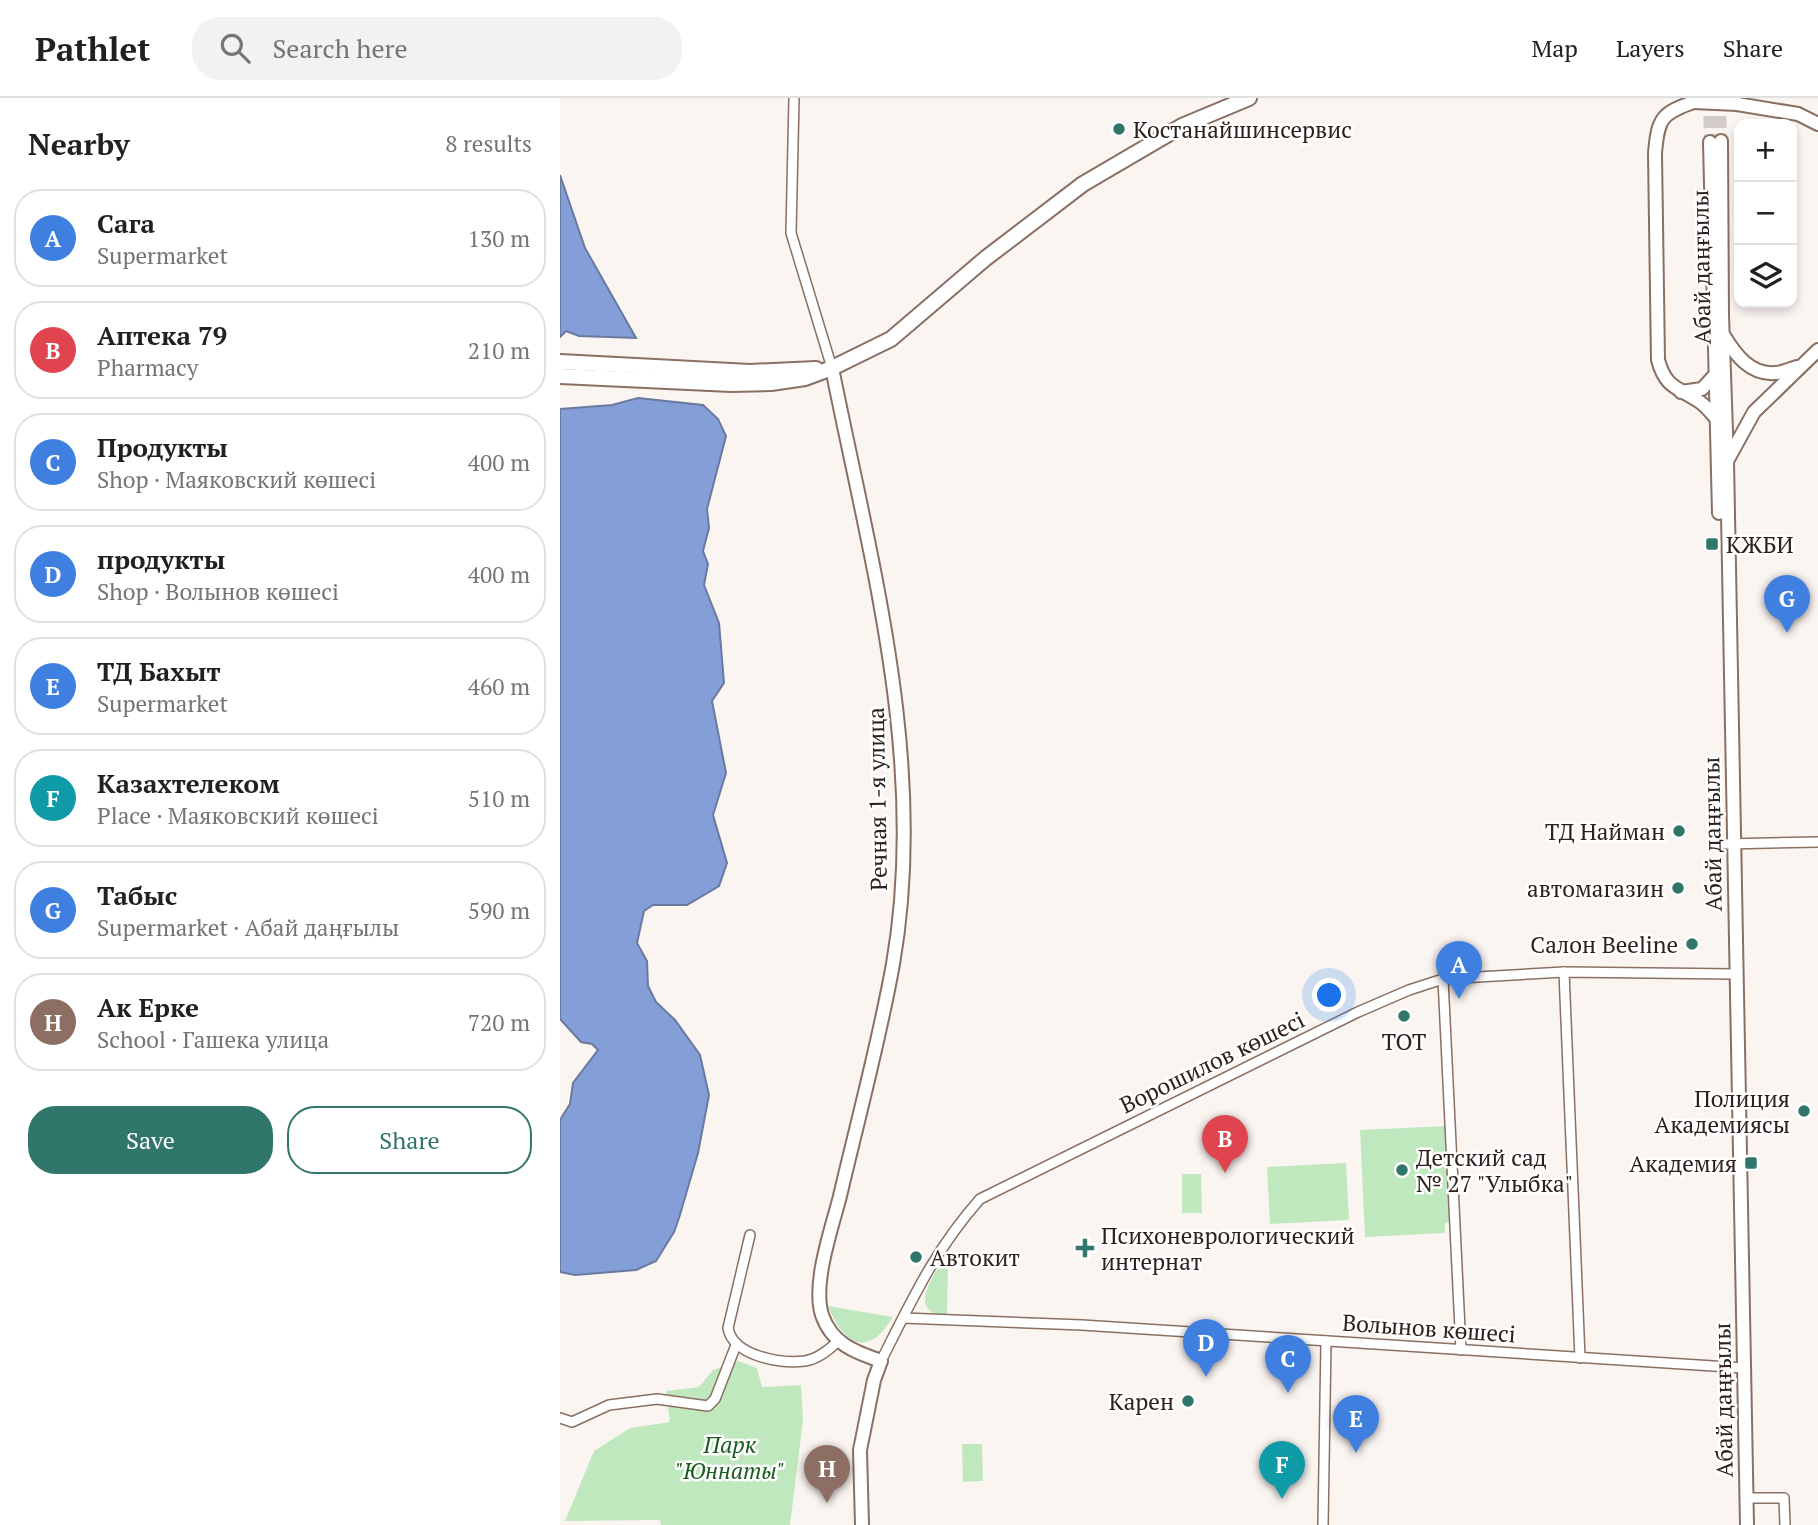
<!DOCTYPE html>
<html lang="en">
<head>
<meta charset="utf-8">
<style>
	:root { --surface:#fff; --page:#f2f2f2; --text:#202124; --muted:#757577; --line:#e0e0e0; --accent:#31766a }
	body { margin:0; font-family:"PT Serif",serif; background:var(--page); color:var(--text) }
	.controls { position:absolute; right:21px; top:21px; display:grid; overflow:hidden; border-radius:14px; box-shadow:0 4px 10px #0003 }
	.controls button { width:63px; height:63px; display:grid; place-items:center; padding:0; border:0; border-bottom:2px solid var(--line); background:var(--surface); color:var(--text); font:35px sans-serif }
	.you { position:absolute; left:770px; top:898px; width:24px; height:24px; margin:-18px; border:5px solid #fff; border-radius:50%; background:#1a73e8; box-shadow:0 0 0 10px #1a73e833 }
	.badge { display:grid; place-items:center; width:46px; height:46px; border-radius:50%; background:var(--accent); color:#fff; font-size:23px; font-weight:700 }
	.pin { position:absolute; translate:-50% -58px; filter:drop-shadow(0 2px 4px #0008) }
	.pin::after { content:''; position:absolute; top:37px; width:24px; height:21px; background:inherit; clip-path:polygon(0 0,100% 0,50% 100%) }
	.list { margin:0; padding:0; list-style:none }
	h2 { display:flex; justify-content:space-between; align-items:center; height:91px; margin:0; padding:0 28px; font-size:30px }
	h2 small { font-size:23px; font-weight:400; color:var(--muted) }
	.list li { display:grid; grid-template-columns:46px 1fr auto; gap:21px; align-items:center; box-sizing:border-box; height:98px; margin:0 14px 14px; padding:0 14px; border:2px solid var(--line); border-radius:28px }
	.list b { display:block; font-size:26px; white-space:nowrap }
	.list p { margin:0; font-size:23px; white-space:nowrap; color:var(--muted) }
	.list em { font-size:23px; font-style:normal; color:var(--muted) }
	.actions { display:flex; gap:14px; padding:21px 28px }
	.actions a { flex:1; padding:16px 0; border:2px solid var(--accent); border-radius:28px; text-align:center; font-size:24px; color:var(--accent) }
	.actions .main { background:var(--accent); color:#fff }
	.icon { flex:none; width:38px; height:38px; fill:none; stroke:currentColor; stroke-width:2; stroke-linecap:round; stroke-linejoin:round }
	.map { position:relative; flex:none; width:1258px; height:1427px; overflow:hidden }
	header { display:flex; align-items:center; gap:42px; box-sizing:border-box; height:98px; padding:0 35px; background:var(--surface); border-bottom:2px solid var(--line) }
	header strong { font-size:33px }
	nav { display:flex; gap:38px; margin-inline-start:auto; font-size:24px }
	.search { width:490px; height:63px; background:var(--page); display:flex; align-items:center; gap:18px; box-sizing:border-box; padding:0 24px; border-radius:28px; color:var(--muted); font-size:26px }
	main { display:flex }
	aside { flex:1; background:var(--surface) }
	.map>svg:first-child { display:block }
	.green { fill:#c0e8bf }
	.water { fill:#849fd7; stroke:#6a799f; stroke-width:2 }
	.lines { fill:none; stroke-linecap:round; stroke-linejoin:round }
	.major-tunnel { stroke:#d2cbc7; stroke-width:12; stroke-dasharray:12 6; stroke-linecap:butt }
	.minor-casing { stroke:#897063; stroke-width:12 }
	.major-casing { stroke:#897063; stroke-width:16 }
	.highway-casing { stroke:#897063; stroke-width:18 }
	.minor { stroke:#fff; stroke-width:9 }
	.major { stroke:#fff; stroke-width:12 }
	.highway { stroke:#fff; stroke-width:14 }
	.major-bridge-casing { stroke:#897063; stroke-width:16; stroke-linecap:butt }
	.major-bridge { stroke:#fff; stroke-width:12 }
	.poi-dot { fill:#31766a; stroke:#fff; stroke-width:2.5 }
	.labels { text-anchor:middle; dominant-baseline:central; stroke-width:5; stroke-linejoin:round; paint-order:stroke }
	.poi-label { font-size:23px; fill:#2c211c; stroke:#fff; text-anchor:end }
	.street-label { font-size:23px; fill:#2c211c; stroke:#fff }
	.park-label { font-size:23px; font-style:italic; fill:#195c1d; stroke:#fff }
</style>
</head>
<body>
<header>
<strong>Pathlet</strong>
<div class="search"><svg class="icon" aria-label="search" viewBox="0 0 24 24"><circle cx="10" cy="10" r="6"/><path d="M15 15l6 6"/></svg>Search here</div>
<nav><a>Map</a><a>Layers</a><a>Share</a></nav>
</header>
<main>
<aside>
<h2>Nearby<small>8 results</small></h2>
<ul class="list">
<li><span class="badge" style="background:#3f7fe0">A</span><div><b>Сага</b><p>Supermarket</p></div><em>130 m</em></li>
<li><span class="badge" style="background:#e0444e">B</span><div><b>Аптека 79</b><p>Pharmacy</p></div><em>210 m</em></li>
<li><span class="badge" style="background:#3f7fe0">C</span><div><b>Продукты</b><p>Shop · Маяковский көшесі</p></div><em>400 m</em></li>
<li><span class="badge" style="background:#3f7fe0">D</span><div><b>продукты</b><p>Shop · Волынов көшесі</p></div><em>400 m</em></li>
<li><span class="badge" style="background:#3f7fe0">E</span><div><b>ТД Бахыт</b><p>Supermarket</p></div><em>460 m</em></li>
<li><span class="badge" style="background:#0f9aa8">F</span><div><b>Казахтелеком</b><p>Place · Маяковский көшесі</p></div><em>510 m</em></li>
<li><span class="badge" style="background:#3f7fe0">G</span><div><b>Табыс</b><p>Supermarket · Абай даңғылы</p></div><em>590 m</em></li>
<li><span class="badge" style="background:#8d6e63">H</span><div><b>Ак Ерке</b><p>School · Гашека улица</p></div><em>720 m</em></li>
</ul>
<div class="actions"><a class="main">Save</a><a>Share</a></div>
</aside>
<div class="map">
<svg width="1258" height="1427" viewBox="0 0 1258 1427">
	<rect width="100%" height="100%" fill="#fbf5f2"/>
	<!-- green -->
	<g class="green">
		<path d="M 886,1028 L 891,1124 L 885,1125 L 885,1135 L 805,1139 L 800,1032 Z"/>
		<path d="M 786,1065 L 789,1122 L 710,1126 L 707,1069 Z"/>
		<path d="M 622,1076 L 641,1076 L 642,1115 L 622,1115 Z"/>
		<path d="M 383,1162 L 388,1170 L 387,1219 C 348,1213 370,1184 383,1162 Z"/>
		<path d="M 268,1208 L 333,1219 C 328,1226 323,1235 315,1240 C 292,1256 275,1226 268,1208 Z"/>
		<path d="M 178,1263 L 197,1270 L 202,1289 L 241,1287 L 243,1322 L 230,1427 L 101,1427 L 100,1422 L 5,1423 L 34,1353 L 70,1330 L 110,1324 L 106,1293 L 139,1289 L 153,1272 Z"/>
		<path d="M 402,1346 L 422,1346 L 423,1383 L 403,1384 Z"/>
	</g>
	<!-- water -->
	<g class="water">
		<path d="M 0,77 L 25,150 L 76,240 L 19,238 L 6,233 L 0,239 Z"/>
		<path d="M 78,300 L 143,307 L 158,321 L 166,338 L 147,411 L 149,430 L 143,453 L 148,466 L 144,487 L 159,525 L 164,585 L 152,603 L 166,675 L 153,717 L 167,765 L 159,788 L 127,807 L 93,807 L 84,813 L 77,845 L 87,863 L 88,888 L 96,904 L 115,922 L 140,957 L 149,997 L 138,1055 L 119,1120 L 114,1134 L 96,1163 L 76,1172 L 15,1177 L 0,1174 L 0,1022 L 10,1006 L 13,985 L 38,952 L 32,946 L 21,944 L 0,921 L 0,311 L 52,307 Z"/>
	</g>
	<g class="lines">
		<!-- major-tunnel -->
		<g class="major-tunnel">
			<path d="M 1149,0 L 1150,44"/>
			<path d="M 1160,0 L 1161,43"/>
		</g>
		<defs>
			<g id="minor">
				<path d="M 234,0 L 231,135 L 272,270"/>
				<path d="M 1166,746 L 1258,744"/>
				<path d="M 1004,874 L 1020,1260"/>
				<path d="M 883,881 L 901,1252"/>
				<path d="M 190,1137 L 168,1230 C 173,1258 220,1266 245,1263 C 258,1261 269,1252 278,1243"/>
				<path d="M 343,1220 L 522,1227 L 1184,1270"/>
				<path d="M 321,1263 C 352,1202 374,1153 420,1101 L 798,914 L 849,892 L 883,881 L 1004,874 L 1176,876"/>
				<path d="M 0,1320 L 12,1324 L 49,1307 L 97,1301 L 148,1308 L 155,1301 L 176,1247"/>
				<path d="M 1186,1400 L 1224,1400 L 1225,1427"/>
				<path d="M 763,1427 L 766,1243"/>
			</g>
			<g id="major">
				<path d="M 1134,4 C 1101,15 1098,21 1095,55 L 1098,262 C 1106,291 1118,289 1140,304 C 1146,308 1151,315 1156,320"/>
				<path d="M 1177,6 L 1238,16 L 1258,26"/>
				<path d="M 1161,43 L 1162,217 L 1167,363 L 1187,1427"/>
				<path d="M 1150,44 L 1159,415"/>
				<path d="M 1164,238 C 1175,256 1190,277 1215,275 C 1222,275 1230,271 1237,269"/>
				<path d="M 272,270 C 311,465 368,666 333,866 C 319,944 298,1021 280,1098 C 272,1130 252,1185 262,1217 C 272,1246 295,1254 321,1263 L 314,1282 L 300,1352 L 302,1427"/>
				<path d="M 1121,294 L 1142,291 L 1155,277"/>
				<path d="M 1167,363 L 1194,314 L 1258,252"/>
			</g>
			<g id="highway">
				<path d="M 0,264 L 190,274 L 256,271"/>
				<path d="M 0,278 L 171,286 L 211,285 L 245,280 L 272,270 L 331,241 L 426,160 L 523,86 L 622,28 L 689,0"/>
			</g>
		</defs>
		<!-- minor casing -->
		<use href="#minor" class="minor-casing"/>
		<!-- major casing -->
		<use href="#major" class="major-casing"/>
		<!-- highway casing -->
		<use href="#highway" class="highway-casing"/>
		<!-- minor -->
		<use href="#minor" class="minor"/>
		<!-- major -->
		<use href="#major" class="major"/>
		<!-- highway -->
		<use href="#highway" class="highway"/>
		<defs>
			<path id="major-bridge" d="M 1134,4 L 1177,6"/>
		</defs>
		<!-- major-bridge casing -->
		<use href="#major-bridge" class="major-bridge-casing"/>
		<!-- major-bridge -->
		<use href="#major-bridge" class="major-bridge"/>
	</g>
	<!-- markers -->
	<g class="poi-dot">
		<circle cx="559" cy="31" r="7"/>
		<rect x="1145" y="439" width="14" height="14" rx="3.5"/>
		<circle cx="1119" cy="733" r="7"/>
		<circle cx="1118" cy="790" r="7"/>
		<circle cx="1132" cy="846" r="7"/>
		<circle cx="844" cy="918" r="7"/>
		<circle cx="1244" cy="1013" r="7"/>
		<rect x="1184" y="1058" width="14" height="14" rx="3.5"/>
		<circle cx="842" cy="1072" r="7"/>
		<path d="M521.5 1139.5h7v7h7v7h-7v7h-7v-7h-7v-7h7z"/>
		<circle cx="356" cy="1159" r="7"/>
		<circle cx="628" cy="1303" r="7"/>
	</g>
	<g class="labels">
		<!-- poi labels -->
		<g class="poi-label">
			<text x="573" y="31" text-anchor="start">Костанайшинсервис</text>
			<text x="1166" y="446" text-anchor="start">КЖБИ</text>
			<text x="1105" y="733">ТД Найман</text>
			<text x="1104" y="790">автомагазин</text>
			<text x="1118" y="846">Cалон Beeline</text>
			<text x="844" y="943" text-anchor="middle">ТОТ</text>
			<text x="1230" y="1000">Полиция<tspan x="1230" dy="26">Академиясы</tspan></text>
			<text x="856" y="1059" text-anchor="start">Детский сад<tspan x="856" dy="26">№ 27 "Улыбка"</tspan></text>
			<text x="1177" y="1065">Академия</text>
			<text x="541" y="1137" text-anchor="start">Психоневрологический<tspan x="541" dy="26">интернат</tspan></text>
			<text x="370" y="1159" text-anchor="start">Автокит</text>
			<text x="614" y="1303">Карен</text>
		</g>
		<!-- street labels -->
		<g class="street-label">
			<text transform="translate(1141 169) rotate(-91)">Абай даңғылы</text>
			<text transform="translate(317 701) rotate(-91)">Речная 1-я улица</text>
			<text transform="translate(1152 736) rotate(-91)">Абай даңғылы</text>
			<text transform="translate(652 964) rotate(-26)">Ворошилов көшесі</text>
			<text transform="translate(869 1230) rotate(4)">Волынов көшесі</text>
			<text transform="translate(1163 1302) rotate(-91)">Абай даңғылы</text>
		</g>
		<!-- park labels -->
		<g class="park-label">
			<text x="170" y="1346">Парк<tspan x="170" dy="26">"Юннаты"</tspan></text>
		</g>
	</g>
</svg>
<div class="controls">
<button>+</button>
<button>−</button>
<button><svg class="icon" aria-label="layers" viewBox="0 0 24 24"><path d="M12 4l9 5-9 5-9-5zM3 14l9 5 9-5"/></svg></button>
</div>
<div class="you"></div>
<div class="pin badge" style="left:899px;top:901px;background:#3f7fe0">A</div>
<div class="pin badge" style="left:665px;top:1075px;background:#e0444e">B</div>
<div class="pin badge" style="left:728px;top:1295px;background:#3f7fe0">C</div>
<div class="pin badge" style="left:646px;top:1279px;background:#3f7fe0">D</div>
<div class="pin badge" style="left:796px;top:1355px;background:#3f7fe0">E</div>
<div class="pin badge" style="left:722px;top:1401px;background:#0f9aa8">F</div>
<div class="pin badge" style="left:1227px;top:535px;background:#3f7fe0">G</div>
<div class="pin badge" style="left:267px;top:1405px;background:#8d6e63">H</div>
</div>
</main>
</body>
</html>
